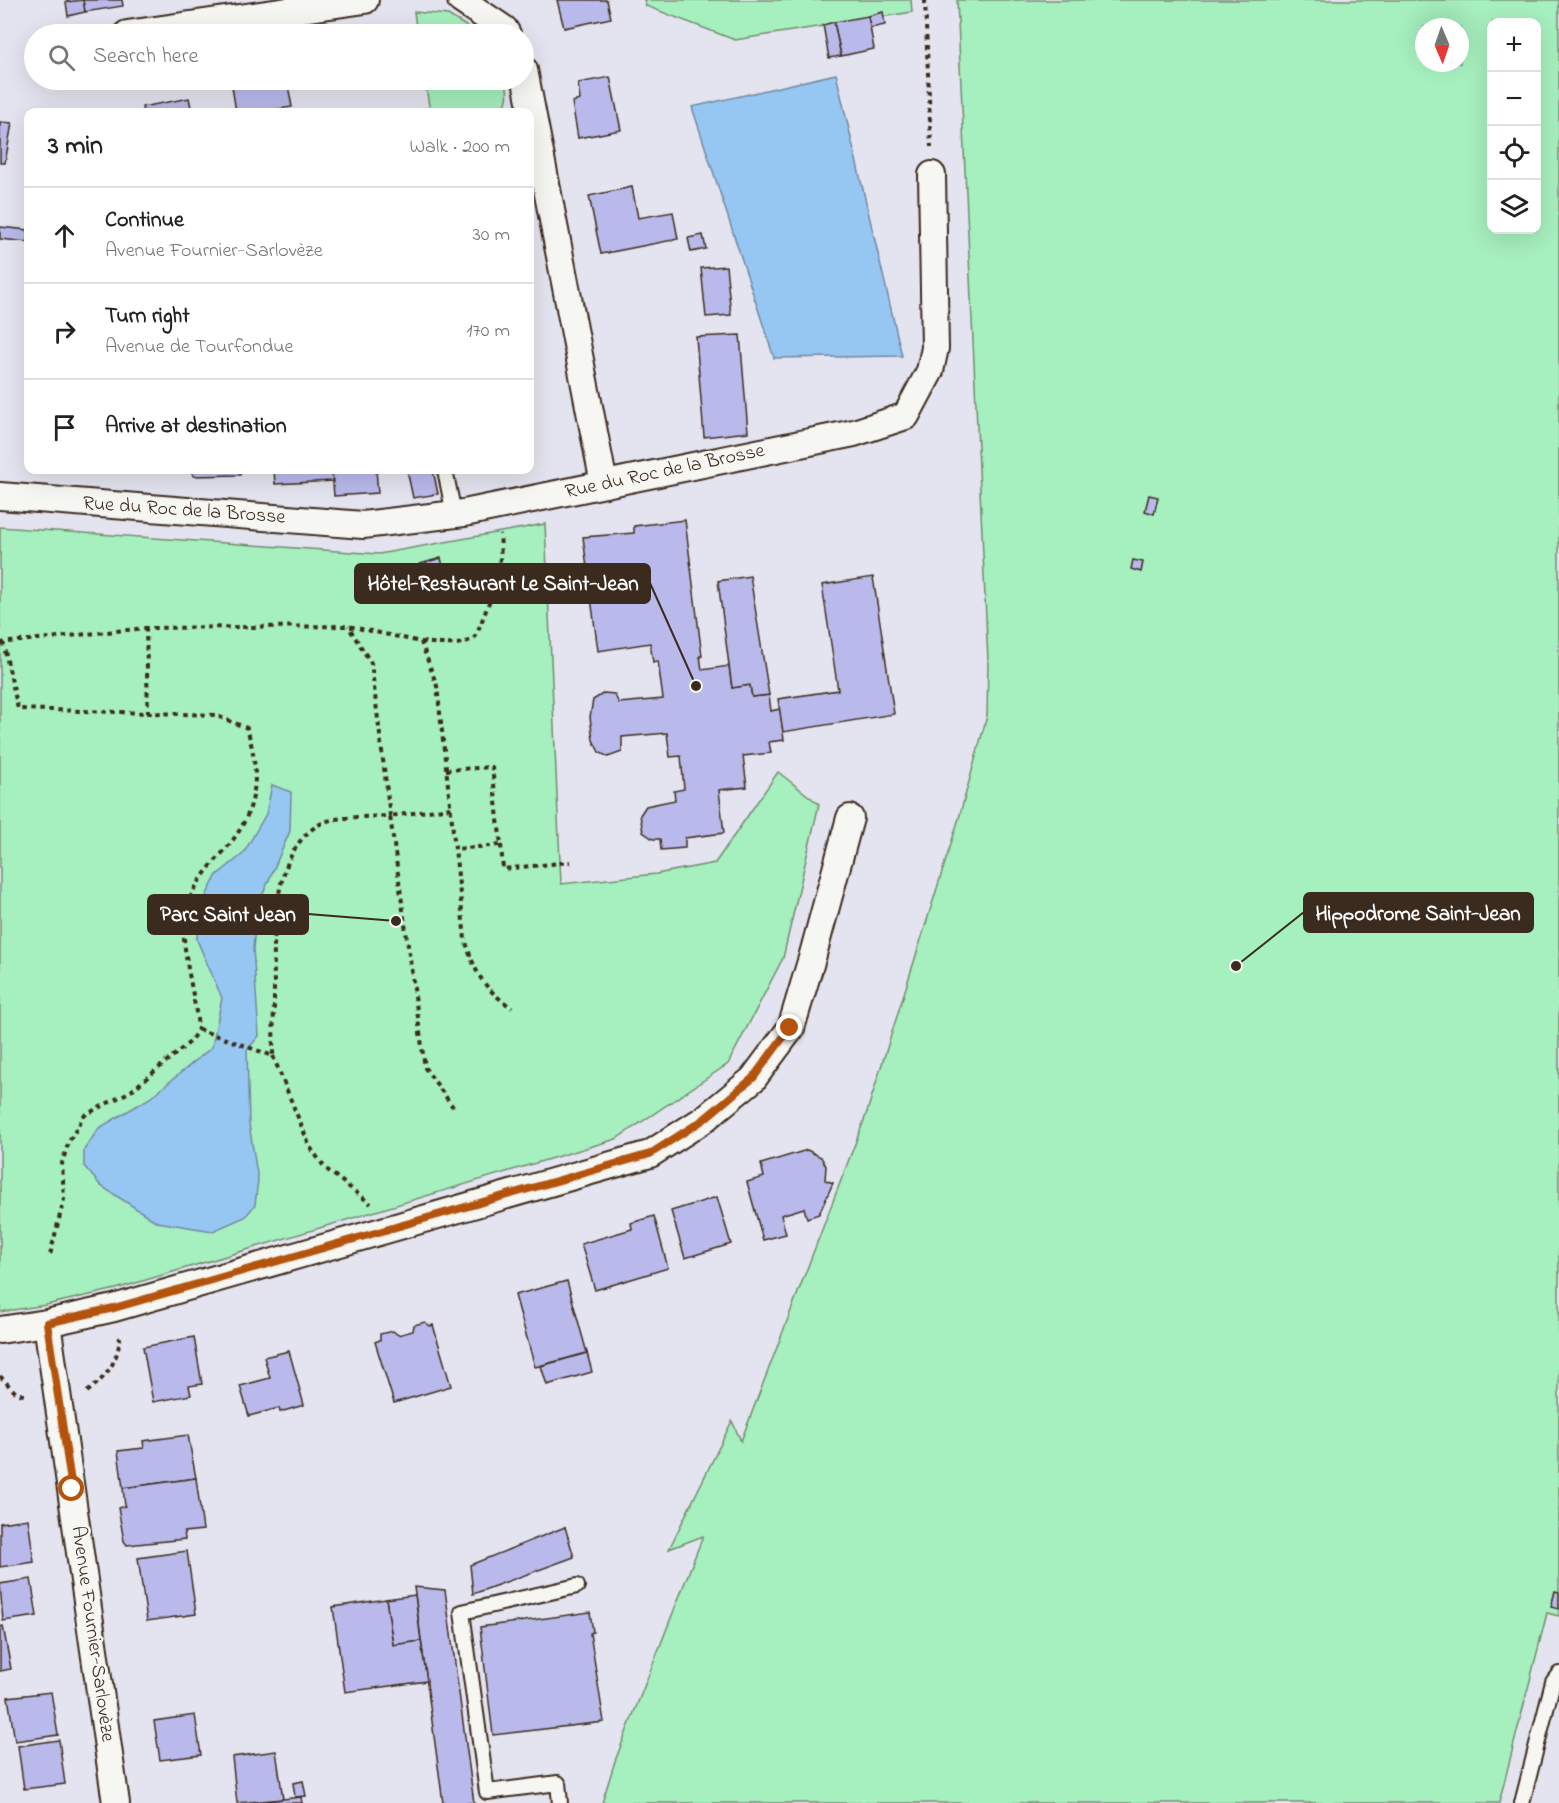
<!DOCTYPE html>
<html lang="en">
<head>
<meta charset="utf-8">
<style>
	:root { --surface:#fff; --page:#f6f6f6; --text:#222; --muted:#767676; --line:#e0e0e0 }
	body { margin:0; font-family:"Indie Flower",sans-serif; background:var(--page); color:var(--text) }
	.controls { position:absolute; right:18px; top:18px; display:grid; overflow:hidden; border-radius:12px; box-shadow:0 6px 24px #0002 }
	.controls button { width:54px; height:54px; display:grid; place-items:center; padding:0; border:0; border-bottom:2px solid var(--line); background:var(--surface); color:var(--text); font:30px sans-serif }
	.compass { position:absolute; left:1415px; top:18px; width:54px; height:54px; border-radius:50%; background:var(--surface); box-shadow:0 6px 24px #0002; rotate:178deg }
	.stop { position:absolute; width:18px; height:18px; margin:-14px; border:4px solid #b45309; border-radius:50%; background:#fff }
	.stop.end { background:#b45309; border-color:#fff; box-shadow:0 2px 6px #0008 }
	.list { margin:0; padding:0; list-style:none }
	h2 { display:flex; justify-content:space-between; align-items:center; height:78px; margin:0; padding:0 24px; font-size:26px }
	h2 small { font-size:20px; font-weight:400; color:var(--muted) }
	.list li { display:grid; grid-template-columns:39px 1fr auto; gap:18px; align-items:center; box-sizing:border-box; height:96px; padding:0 24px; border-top:2px solid var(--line) }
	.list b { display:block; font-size:22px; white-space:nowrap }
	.list p { margin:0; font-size:20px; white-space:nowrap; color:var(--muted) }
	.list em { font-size:20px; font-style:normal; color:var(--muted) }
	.icon { flex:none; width:33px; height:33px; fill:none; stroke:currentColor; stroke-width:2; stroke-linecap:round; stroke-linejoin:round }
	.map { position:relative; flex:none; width:1559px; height:1803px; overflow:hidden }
	.search { position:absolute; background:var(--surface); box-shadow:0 6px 24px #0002; left:24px; top:24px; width:510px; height:66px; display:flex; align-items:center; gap:15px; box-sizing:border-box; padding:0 21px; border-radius:33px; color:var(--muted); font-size:22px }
	.panel { position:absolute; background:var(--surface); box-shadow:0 6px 24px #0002; left:24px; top:108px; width:510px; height:366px; border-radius:12px }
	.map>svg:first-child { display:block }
	.green { fill:#a6efbe; stroke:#708c6e; stroke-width:1.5; fill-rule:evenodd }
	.water { fill:#96c7f2; stroke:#72889d; stroke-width:1.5 }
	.building { fill:#b9baeb; stroke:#3b2a1e; stroke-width:1.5 }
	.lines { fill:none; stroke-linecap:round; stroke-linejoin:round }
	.lane-casing { stroke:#3b2a1e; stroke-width:18 }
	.street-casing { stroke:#3b2a1e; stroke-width:30 }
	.path { stroke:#3b2a1e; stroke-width:4; stroke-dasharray:4.5 4.5; stroke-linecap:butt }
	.lane { stroke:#f6f6f2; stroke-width:14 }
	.street { stroke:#f6f6f2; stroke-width:26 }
	.route { stroke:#b45309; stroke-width:8 }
	.labels { text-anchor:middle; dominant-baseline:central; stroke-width:5; stroke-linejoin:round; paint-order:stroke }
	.street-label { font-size:20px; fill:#3b2a1e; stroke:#f6f6f2 }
	.leader { fill:none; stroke:#3b2a1e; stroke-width:2 }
	.callout-dot { fill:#3b2a1e; stroke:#f6f6f2; stroke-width:2 }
	.callout { fill:#3b2a1e; stroke:#3b2a1e; stroke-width:2 }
	.callout-label { font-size:21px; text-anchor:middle; font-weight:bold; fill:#fff }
</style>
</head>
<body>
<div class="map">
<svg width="1559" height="1803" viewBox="0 0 1559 1803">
	<rect width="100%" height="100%" fill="#e4e4f0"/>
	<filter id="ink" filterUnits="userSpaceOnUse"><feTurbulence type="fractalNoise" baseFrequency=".0167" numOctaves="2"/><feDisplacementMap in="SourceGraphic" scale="12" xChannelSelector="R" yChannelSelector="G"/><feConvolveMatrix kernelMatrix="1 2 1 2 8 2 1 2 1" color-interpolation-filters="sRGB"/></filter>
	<g filter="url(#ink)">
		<!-- green -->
		<g class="green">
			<path d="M 644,0 L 911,0 L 912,12 L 735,40 L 646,6 Z"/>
			<path d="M 957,0 L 1559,0 L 1559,1616 L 1547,1613 L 1499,1803 L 602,1803 L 615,1761 L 703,1536 L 669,1549 L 732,1421 L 741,1441 L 866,1115 L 959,818 L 987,716 L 988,661 ZM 1492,22 L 1536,22 L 1536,230 L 1492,230 ZM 1424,27 L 1460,27 L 1460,63 L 1424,63 Z"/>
			<path d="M 414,12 L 448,15 L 479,34 L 417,34 Z"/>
			<path d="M 425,80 L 506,80 C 508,94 510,102 499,112 L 430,112 Z"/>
			<path d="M 545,524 L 561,884 L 656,874 L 715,863 L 778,772 L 819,804 L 783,958 L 728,1064 L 616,1139 L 116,1289 L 46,1305 L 0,1312 L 0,527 L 379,554 Z"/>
		</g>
		<!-- water -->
		<g class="water">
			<path d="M 836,74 L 902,356 L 774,358 L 692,107 Z"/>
			<path d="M 272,785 L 291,792 L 290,831 L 257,908 L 253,948 L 259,1036 L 247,1050 L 249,1124 L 258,1180 L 255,1205 L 245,1217 L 213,1231 L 157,1222 L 101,1186 L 84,1166 L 84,1150 L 99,1128 L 150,1098 L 212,1047 L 222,998 L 197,940 L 197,913 L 217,875 L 243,854 L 266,814 Z"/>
		</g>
		<!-- building -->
		<g class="building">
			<path d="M 83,0 L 122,0 L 123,6 L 85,12 Z"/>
			<path d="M 83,0 L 85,12 L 68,16 L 66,2 Z"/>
			<path d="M 557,0 L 607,0 L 611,18 L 564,28 Z"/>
			<path d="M 883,12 L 885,25 L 870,28 L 868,16 Z"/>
			<path d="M 868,16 L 874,49 L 841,56 L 834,22 Z"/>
			<path d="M 834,22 L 841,56 L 829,58 L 823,25 Z"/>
			<path d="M 610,77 L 621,130 L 578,138 L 572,102 L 580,100 L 578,83 Z"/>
			<path d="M 231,80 L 248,80 L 248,83 L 232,86 Z"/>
			<path d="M 248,80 L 287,80 L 292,107 L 261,112 L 236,112 L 232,86 L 248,83 Z"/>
			<path d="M 322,80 L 357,80 L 324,86 Z"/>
			<path d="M 189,98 L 192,112 L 201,110 L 202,112 L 143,112 L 142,107 Z"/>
			<path d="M 0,122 L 12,123 L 5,163 L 0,163 Z"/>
			<path d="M 632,187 L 638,218 L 673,212 L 678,239 L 601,254 L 589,196 Z"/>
			<path d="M 0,227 L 28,230 L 28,242 L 0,239 Z"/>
			<path d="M 703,235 L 706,249 L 691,252 L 688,238 Z"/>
			<path d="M 726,266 L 731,315 L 706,317 L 701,268 Z"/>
			<path d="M 740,335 L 748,432 L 704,437 L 696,337 Z"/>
			<path d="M 193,470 L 240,470 L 240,475 L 193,476 Z"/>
			<path d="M 274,470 L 332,470 L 333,481 L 275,484 Z"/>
			<path d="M 332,470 L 376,470 L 378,493 L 334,496 Z"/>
			<path d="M 407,470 L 433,470 L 438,494 L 413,498 Z"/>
			<path d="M 1149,495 L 1158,497 L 1154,514 L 1145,511 Z"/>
			<path d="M 685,520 L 702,656 L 700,656 L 702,670 L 729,666 L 732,688 L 750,685 L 752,697 L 769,695 L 771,711 L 780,709 L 784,740 L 769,742 L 771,753 L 743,756 L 747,787 L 719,790 L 724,833 L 685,838 L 685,848 L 661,850 L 660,839 L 653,839 L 643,832 L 640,815 L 646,806 L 675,800 L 674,791 L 684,789 L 681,756 L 670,757 L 667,733 L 622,737 L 622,752 L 608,757 L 599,752 L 593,740 L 590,717 L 593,700 L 604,693 L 614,694 L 619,703 L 663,699 L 658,661 L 653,662 L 650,643 L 598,651 L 583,537 L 634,533 L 634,526 Z"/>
			<path d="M 441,558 L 445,575 L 424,581 L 420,564 Z"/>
			<path d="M 1133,560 L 1143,562 L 1141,572 L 1131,569 Z"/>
			<path d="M 750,576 L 769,695 L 752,697 L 750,685 L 732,688 L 718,581 Z"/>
			<path d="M 873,577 L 894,714 L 783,732 L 778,699 L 838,690 L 822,585 Z"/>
			<path d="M 807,1150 L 821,1157 L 826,1166 L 825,1180 L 833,1183 L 819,1214 L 807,1218 L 804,1208 L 781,1215 L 786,1234 L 763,1240 L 747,1182 L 764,1177 L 761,1164 Z"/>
			<path d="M 717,1197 L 731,1244 L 685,1258 L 671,1211 Z"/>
			<path d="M 654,1216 L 668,1268 L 595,1290 L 581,1244 L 632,1229 L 631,1223 Z"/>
			<path d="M 567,1281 L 587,1353 L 535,1367 L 515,1295 Z"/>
			<path d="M 425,1322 L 430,1326 L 433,1325 L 451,1386 L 394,1403 L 375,1342 L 380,1340 L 380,1334 L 393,1331 L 398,1335 L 413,1331 L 414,1325 Z"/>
			<path d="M 194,1337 L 202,1384 L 189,1386 L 191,1395 L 153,1402 L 143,1347 Z"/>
			<path d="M 289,1351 L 304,1405 L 280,1412 L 279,1408 L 249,1416 L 240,1386 L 270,1378 L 264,1357 Z"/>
			<path d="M 587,1353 L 592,1372 L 547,1385 L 541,1366 Z"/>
			<path d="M 188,1435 L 196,1478 L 123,1488 L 118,1451 L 144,1448 L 143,1441 Z"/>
			<path d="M 196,1478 L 203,1530 L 184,1532 L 185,1539 L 127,1545 L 124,1541 L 118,1508 L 125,1506 L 123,1488 Z"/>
			<path d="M 28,1519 L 34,1562 L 0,1567 L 0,1523 Z"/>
			<path d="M 565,1527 L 574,1557 L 473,1594 L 470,1565 Z"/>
			<path d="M 187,1551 L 196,1614 L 147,1621 L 138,1558 Z"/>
			<path d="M 31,1579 L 37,1616 L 3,1621 L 0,1584 Z"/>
			<path d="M 414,1587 L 445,1590 L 474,1803 L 443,1803 Z"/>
			<path d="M 1555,1591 L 1559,1592 L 1559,1609 L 1551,1607 Z"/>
			<path d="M 415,1595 L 421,1641 L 393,1645 L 386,1599 Z"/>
			<path d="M 386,1599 L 393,1645 L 421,1641 L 427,1681 L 345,1692 L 333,1607 Z"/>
			<path d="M 590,1612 L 593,1632 L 590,1633 L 604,1722 L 493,1735 L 480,1627 Z"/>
			<path d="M 3,1626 L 11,1669 L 0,1671 L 0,1627 Z"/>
			<path d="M 51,1692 L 58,1735 L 15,1741 L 8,1697 Z"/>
			<path d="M 195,1715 L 201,1755 L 160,1760 L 154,1721 Z"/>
			<path d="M 59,1740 L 65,1784 L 24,1789 L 18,1746 Z"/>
			<path d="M 276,1751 L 283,1799 L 237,1803 L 232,1757 Z"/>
			<path d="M 303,1781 L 306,1796 L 295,1797 L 293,1783 Z"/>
			<path d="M 301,1797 L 302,1803 L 256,1803 L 283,1799 Z"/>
		</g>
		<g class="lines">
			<defs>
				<g id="lane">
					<path d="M 445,470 L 454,514"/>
					<path d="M 560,1803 L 558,1783 L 487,1792 L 462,1612 L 577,1586"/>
					<path d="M 1522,1803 L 1553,1682 L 1559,1674"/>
				</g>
				<g id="street">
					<path d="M 461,0 L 504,29 L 507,34"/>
					<path d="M 127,34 L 365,0"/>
					<path d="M 524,70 L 604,484"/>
					<path d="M 0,496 L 363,525 L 464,513 L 854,433 L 906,416 L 930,371 L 935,348 L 932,175"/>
					<path d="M 47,1323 L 116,1803"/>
					<path d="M 0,1330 L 47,1323 L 114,1308 L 650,1154 L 703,1120 L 753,1079 L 791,1028 L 812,958 L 850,818"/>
				</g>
			</defs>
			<!-- lane casing -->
			<use href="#lane" class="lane-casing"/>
			<!-- street casing -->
			<use href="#street" class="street-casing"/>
			<!-- path -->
			<g class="path">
				<path d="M 925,0 L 931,147"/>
				<path d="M 146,628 L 148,713"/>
				<path d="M 3,642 L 18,709 L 215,715 L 247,728 C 260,772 259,808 229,845 C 210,868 195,880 186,910 C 177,938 196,996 198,1029 L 190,1042 L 131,1091 L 85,1115 L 69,1141 L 62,1163 L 64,1199 L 50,1255"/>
				<path d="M 421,642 C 440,643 461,649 476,636 C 489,602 504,571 500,534"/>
				<path d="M 0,643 L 146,628 L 348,626 L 421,642 L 437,686 L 465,939 C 475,973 482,987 512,1008"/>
				<path d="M 446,770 L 492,767 L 501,845 L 455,849"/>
				<path d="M 451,808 L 390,816 L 425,1068 L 453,1107"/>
				<path d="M 501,845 L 503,869 L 570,862"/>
				<path d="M 198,1029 L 273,1056 C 273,1036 274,1016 274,996 C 274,946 268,850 322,823 C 336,816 373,817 390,816 L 371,663 L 348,626"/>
				<path d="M 273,1056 L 310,1147 L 325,1168 L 371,1204"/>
				<path d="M 0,1376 L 16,1393 L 27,1396"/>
				<path d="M 87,1392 C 106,1377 118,1362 120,1337"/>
			</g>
			<!-- lane -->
			<use href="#lane" class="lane"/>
			<!-- street -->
			<use href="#street" class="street"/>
		</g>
	</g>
	<g class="lines" filter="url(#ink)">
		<!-- route -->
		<path class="route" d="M 72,1489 L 47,1323 L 114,1308 L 650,1154 L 703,1120 L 753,1078 L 790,1028"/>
	</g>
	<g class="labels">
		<!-- street labels -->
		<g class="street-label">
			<text transform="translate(665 472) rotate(-12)">Rue du Roc de la Brosse</text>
			<text transform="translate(184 511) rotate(4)">Rue du Roc de la Brosse</text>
			<text transform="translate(92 1634) rotate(82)">Avenue Fournier-Sarlovèze</text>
		</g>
	</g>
	<!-- callouts -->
	<path class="leader" d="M696 686L650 583M1236 966L1304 912M396 921L308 914"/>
	<g class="callout-dot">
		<circle cx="696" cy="686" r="6"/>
		<circle cx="1236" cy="966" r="6"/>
		<circle cx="396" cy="921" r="6"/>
	</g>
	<g class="callout">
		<rect x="355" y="564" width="295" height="39" rx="6"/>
		<rect x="1304" y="893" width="229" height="39" rx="6"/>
		<rect x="148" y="895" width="160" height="39" rx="6"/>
	</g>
	<g class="callout-label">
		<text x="503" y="590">Hôtel-Restaurant Le Saint-Jean</text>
		<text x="1418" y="920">Hippodrome Saint-Jean</text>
		<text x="228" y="921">Parc Saint Jean</text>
	</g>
</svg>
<div class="controls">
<button>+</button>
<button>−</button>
<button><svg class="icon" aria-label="locate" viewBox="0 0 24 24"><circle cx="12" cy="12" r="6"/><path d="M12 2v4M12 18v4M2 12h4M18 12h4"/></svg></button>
<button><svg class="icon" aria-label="layers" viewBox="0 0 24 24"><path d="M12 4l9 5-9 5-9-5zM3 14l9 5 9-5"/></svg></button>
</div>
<svg class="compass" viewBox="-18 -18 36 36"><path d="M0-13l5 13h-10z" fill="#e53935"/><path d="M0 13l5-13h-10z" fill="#767676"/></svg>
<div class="stop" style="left:72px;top:1489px"></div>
<div class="stop end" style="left:790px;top:1028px"></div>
<div class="search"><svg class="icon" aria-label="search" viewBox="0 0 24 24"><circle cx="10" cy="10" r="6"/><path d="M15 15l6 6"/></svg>Search here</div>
<section class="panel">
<h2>3 min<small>Walk · 200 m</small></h2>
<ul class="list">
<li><svg class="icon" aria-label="ahead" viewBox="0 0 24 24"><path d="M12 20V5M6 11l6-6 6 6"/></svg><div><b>Continue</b><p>Avenue Fournier-Sarlovèze</p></div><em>30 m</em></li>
<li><svg class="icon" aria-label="right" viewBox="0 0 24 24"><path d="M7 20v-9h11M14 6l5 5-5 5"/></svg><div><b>Turn right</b><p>Avenue de Tourfondue</p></div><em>170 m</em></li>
<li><svg class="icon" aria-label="arrive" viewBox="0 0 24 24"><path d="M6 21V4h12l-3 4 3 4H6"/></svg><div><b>Arrive at destination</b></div></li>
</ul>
</section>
</div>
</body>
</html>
